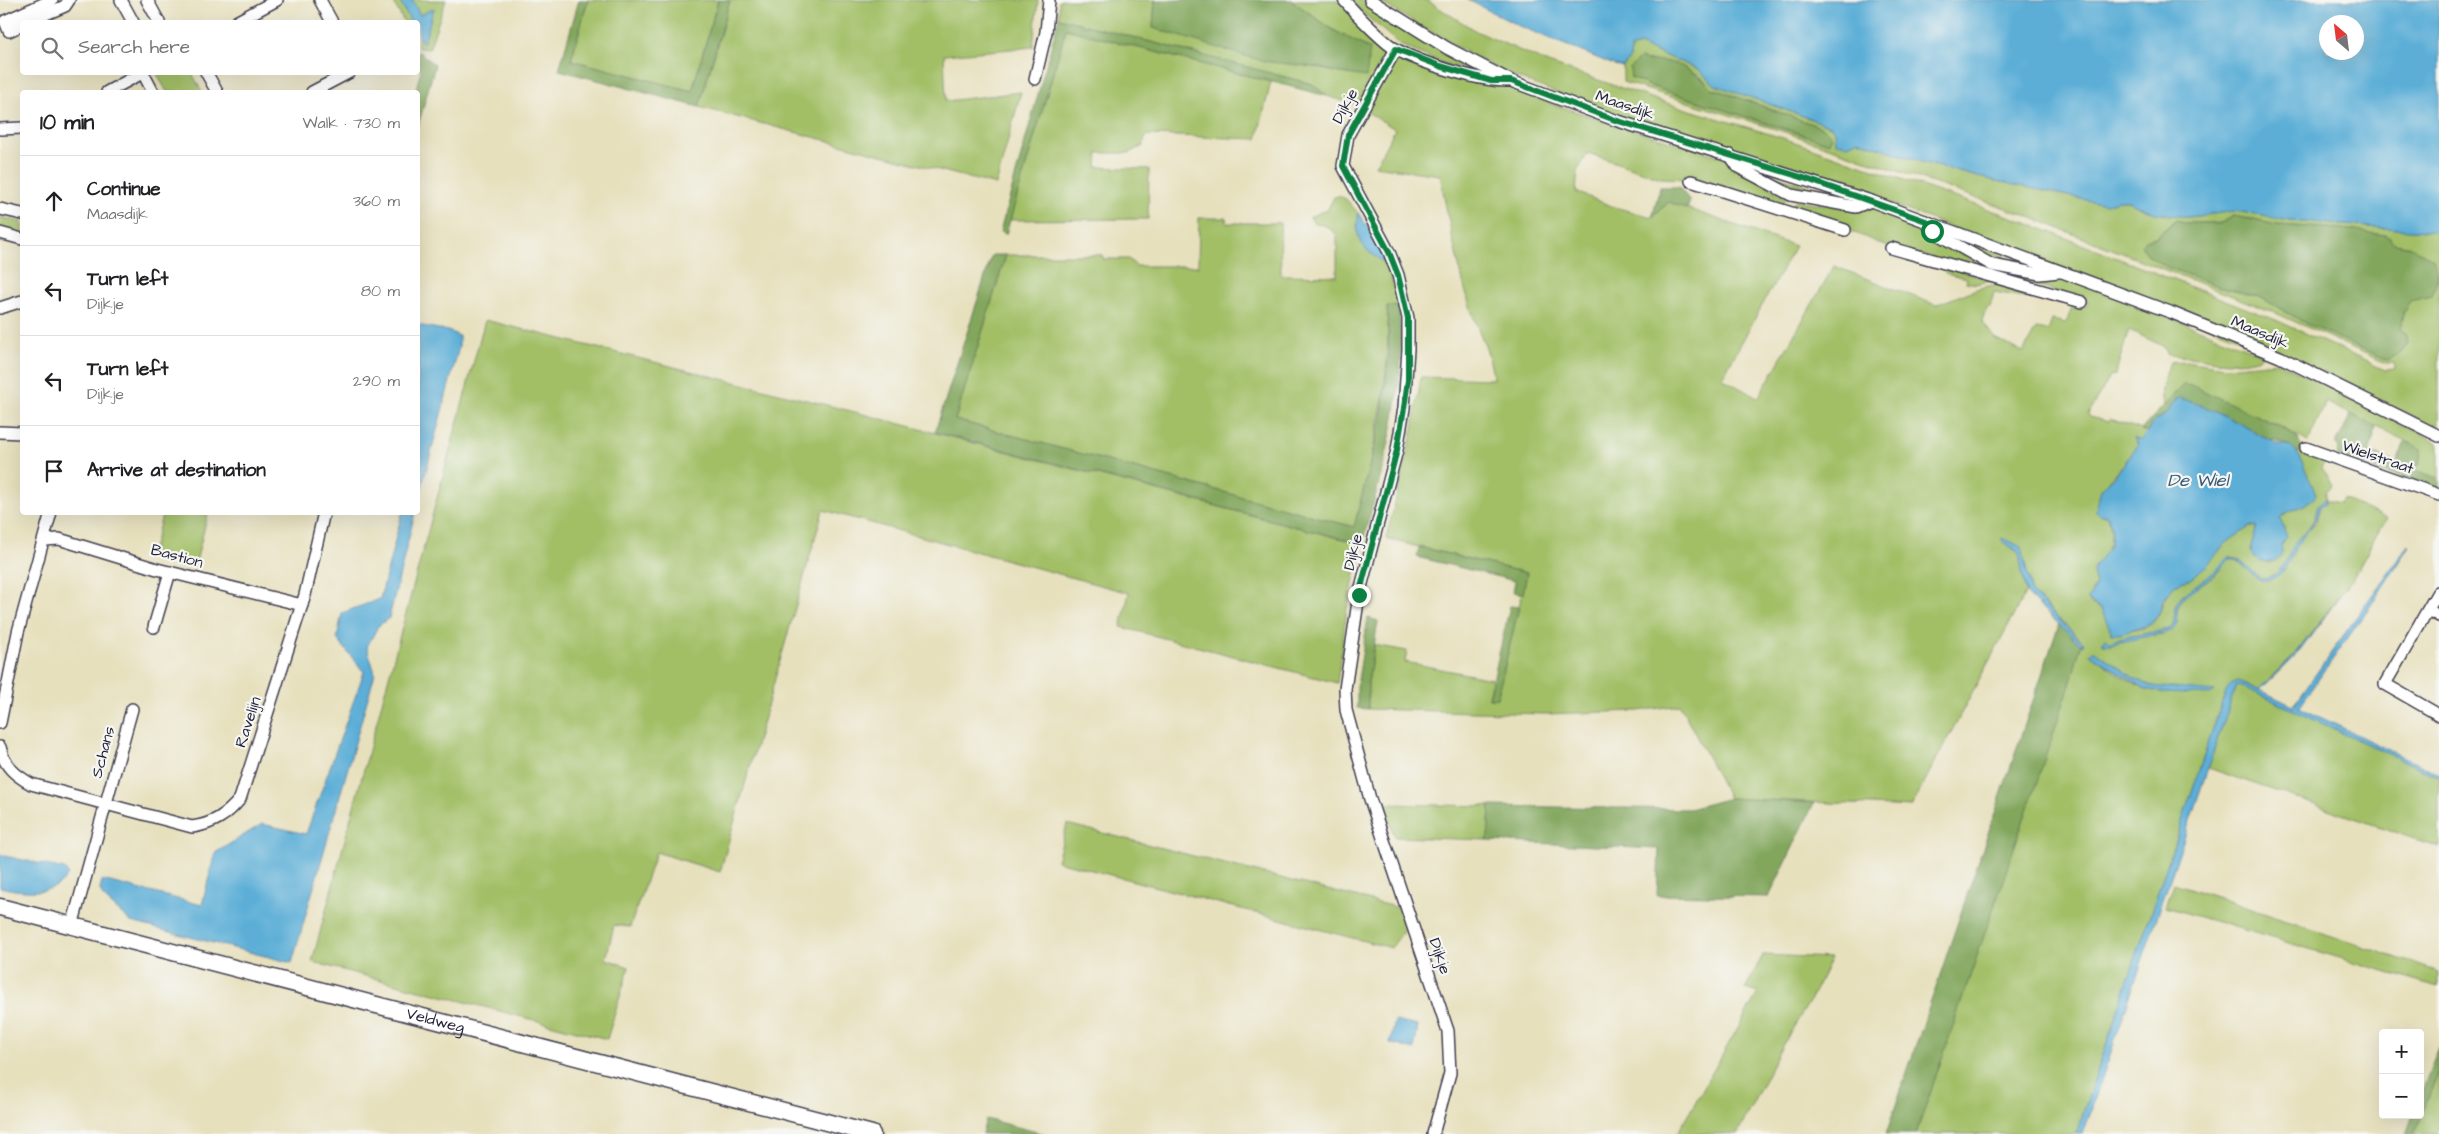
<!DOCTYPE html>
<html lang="en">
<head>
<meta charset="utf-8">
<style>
	:root { --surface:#fff; --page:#f2f2f2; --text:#202124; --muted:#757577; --line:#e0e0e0 }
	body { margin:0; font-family:"Architects Daughter",sans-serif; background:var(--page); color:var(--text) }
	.controls { position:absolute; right:15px; bottom:15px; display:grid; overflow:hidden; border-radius:5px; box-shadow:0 5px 20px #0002 }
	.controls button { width:45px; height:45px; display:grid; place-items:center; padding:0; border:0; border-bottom:1px solid var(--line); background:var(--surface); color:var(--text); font:25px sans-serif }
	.compass { position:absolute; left:2319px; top:15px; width:45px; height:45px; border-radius:50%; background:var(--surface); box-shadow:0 5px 20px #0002; rotate:332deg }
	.stop { position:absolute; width:15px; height:15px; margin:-11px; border:4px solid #0b8043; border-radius:50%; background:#fff }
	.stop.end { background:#0b8043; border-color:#fff; box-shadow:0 1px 5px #0008 }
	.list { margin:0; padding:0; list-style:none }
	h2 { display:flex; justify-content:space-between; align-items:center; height:65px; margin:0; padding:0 20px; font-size:21px }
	h2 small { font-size:16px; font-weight:400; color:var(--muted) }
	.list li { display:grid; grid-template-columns:32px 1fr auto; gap:15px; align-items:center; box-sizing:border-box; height:90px; padding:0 20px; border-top:1px solid var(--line) }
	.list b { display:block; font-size:19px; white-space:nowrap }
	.list p { margin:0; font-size:16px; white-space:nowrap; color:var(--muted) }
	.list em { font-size:16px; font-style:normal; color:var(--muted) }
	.icon { flex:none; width:28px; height:28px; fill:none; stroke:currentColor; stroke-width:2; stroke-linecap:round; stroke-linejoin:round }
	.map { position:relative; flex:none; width:2439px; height:1134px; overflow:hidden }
	.search { position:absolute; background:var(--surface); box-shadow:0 5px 20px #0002; left:20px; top:20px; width:400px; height:55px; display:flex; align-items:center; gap:12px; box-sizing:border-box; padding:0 18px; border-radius:5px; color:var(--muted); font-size:19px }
	.panel { position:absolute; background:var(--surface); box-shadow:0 5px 20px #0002; left:20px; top:90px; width:400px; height:425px; border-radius:5px }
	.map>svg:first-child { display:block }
	.green { fill:#a2bf66; stroke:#627050; fill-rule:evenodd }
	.forest { fill:#81a65b; stroke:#52644b }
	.water { fill:#5caed7; stroke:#3f6889; fill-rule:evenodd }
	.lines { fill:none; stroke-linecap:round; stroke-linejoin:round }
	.street-casing { stroke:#403e4e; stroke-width:14 }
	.secondary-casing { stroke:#403e4e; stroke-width:19 }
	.street { stroke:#fff; stroke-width:11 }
	.secondary { stroke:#fff; stroke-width:16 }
	.route { stroke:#0b8043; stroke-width:6 }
	.labels { text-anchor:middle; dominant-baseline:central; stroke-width:4.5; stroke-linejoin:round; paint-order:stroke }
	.street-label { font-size:16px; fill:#22223b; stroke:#f6f6f2 }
	.water-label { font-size:18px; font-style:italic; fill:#395a79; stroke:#f6f6f2 }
</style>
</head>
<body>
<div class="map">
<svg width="2439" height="1134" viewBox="0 0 2439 1134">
	<rect width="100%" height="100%" fill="#f6f6f2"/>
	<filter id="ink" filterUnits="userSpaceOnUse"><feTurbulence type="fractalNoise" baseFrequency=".02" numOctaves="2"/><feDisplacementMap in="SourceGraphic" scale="10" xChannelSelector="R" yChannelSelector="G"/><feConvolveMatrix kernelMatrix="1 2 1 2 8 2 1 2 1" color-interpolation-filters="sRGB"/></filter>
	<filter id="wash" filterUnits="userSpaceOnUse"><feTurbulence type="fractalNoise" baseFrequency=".0096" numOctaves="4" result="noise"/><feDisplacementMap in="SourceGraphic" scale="20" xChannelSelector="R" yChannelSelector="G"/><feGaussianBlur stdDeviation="1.12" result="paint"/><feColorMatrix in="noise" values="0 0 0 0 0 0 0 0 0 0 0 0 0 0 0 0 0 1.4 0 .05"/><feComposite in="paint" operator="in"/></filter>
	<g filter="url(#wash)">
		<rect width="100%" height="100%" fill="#e7e0bd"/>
		<!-- green -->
		<g class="green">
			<path d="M 392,0 L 399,0 L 411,22 L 404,22 Z"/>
			<path d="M 412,0 L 446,0 L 429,49 L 418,48 L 418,35 L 422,42 L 434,9 L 420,15 Z"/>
			<path d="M 588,0 L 718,0 L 692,91 L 571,60 Z"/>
			<path d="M 730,0 L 1038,0 L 1033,47 L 944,55 L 946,101 L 1021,92 L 996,185 L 699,107 Z"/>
			<path d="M 1059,0 L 1155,0 L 1153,28 L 1334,72 L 1370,49 L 1333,30 L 1291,0 L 1338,0 L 1386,49 L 1386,58 L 1360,106 L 1327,96 L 1312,84 L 1059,18 Z"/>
			<path d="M 1348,0 L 1362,0 L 1489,76 L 1442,63 L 1400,45 Z"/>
			<path d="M 1377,0 L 1426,0 L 1476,31 L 1548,63 L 1660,101 L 1783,138 L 2017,219 L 2276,320 L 2385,370 L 2395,369 L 2394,363 L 2386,363 L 2278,314 L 2020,213 L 1785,132 L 1623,82 L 1623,67 L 1630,58 L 1631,48 L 1639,45 L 1698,69 L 1715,85 L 1831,126 L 1848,145 L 1858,140 L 1925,163 L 1978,177 L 2106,204 L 2117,200 L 2128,201 L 2155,213 L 2189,217 L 2236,211 L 2290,221 L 2439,232 L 2439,431 L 2412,416 L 2295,359 L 1857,191 L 1616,116 L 1505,73 L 1449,43 ZM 1640,58 L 1647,62 L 1698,74 L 1712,88 L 1823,128 L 1803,135 L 1653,87 L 1631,78 ZM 2234,216 L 2277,225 L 2341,229 L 2385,235 L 2394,243 L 2407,245 L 2432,296 L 2410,300 L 2403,313 L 2400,328 L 2407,336 L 2326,331 L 2307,324 L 2260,297 L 2226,289 L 2204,281 L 2145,240 L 2155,237 L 2176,220 L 2187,223 L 2221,223 Z"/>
			<path d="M 1066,29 L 1271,82 L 1257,139 L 1149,135 L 1145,138 L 1143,146 L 1129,153 L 1098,153 L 1097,167 L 1149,169 L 1148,219 L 1010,220 Z"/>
			<path d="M 1404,58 L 1508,86 L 1538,99 L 1614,124 L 1726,158 L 1786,198 L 1783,204 L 1779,205 L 1687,175 L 1686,179 L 1661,178 L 1588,153 L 1578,170 L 1576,192 L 1614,207 L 1652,217 L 1669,202 L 1795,246 L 1722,378 L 1758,398 L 1834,266 L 1936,305 L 1979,288 L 1999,284 L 2063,300 L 2062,303 L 2058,303 L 1994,292 L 1990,307 L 1986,308 L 1982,321 L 1994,338 L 2023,352 L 2036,329 L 2048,331 L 2052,320 L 2066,323 L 2074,303 L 2086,307 L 2088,301 L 1996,274 L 1996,270 L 2065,276 L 2262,354 L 2260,358 C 2230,368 2199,356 2168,355 L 2163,346 L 2129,330 L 2115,375 L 2110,377 L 2088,414 L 2090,417 L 2109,422 L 2110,419 L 2148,432 L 2141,441 L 2134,438 L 2139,447 L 2108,482 L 2101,515 L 2108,516 C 2115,544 2109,550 2093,571 L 2096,585 L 2088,599 L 2090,603 L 2101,609 L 2111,631 C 2120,634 2142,630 2151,624 C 2162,616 2162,598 2172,587 C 2177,581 2186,582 2192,577 C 2206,568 2213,554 2225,544 C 2233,537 2242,533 2250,526 L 2257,526 L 2250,551 L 2260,561 L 2271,563 L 2284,541 L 2284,527 L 2280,518 C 2290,507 2310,507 2316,494 L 2297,454 L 2301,449 L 2326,458 L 2321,468 L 2332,485 L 2326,492 L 2326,499 C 2316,505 2318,512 2313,521 C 2310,528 2303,533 2298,539 C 2287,554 2285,579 2260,578 L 2231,556 L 2214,572 L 2182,595 L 2175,606 L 2174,623 L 2170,629 L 2127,637 L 2111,642 L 2104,640 L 2103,644 L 2111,644 L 2135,637 L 2166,634 L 2177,623 C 2174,593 2197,589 2216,574 C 2221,569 2224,563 2230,559 L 2237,560 L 2262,580 L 2284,570 L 2299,541 L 2316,522 L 2320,506 L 2326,503 L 2326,500 L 2340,503 L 2343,499 L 2386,518 L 2351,581 L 2297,652 L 2258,690 L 2241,682 L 2226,691 L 2076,1134 L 1916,1134 L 2081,645 L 2084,643 L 2032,593 L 2022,551 L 2003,538 L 2003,541 L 2019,553 L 2026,592 L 1911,807 L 1729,798 L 1680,705 L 1638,711 L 1545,714 L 1368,709 L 1368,683 L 1374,645 L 1407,651 L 1405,662 L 1492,679 L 1489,698 L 1497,698 L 1527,573 L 1386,539 L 1412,434 L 1421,377 L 1493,379 C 1491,353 1478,332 1470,307 C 1457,263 1448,219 1440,175 L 1375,166 L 1395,129 L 1364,110 L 1393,62 ZM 2093,650 C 2115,666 2135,683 2162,688 L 2163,693 C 2135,688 2112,670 2090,654 Z"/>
			<path d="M 159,73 L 192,73 L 202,92 L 167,92 L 157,74 Z"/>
			<path d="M 1740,166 L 1858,200 L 1854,203 L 1794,192 Z"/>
			<path d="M 1339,196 L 1346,199 L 1358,213 C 1355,245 1362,248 1388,265 L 1398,305 L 1387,306 C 1392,385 1373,451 1354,527 L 955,420 L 1006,255 L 1103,255 L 1103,259 L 1129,259 L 1136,266 L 1198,266 L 1199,218 L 1227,218 L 1226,223 L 1280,223 L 1281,275 L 1337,276 L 1337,235 L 1328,227 L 1313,222 L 1310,217 L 1328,209 L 1334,197 Z"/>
			<path d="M 1796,200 L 1858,210 L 1876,207 L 1921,225 L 1931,236 L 1987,268 L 1985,270 L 1888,247 L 1848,230 L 1850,226 L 1795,209 L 1792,205 Z"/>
			<path d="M 0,217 L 22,222 L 22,236 L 0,230 Z"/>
			<path d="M 1934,230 L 2048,271 L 1999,263 Z"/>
			<path d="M 1946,266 L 1991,280 L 1976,284 L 1966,282 L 1967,278 L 1945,273 Z"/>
			<path d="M 485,320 L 851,411 L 1362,544 L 1347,609 L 1337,683 L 1121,627 L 1129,593 L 823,510 L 720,872 L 656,852 L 630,927 L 614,925 L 606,959 L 629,967 L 607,1039 L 312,962 Z"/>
			<path d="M 2185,361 L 2226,367 L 2277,362 L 2291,368 L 2435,441 L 2439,444 L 2439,479 L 2416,470 L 2422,449 L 2326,402 L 2308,442 L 2279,426 L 2183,385 L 2164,406 C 2158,391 2165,377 2170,362 Z"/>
			<path d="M 163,512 L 208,513 L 195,566 L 152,553 Z"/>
			<path d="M 2240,685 L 2439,777 L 2439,847 L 2208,768 L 2236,686 Z"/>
			<path d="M 1383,804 L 1490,806 L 1488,840 L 1395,837 Z"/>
			<path d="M 1067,824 L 1399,908 L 1406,928 L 1391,948 L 1057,861 Z"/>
			<path d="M 2174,883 L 2439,972 L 2439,987 L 2166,907 Z"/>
			<path d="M 1763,955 L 1831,958 L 1811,999 L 1782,1046 L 1737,1134 L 1677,1134 L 1758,993 L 1745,989 Z"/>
			<path d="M 2439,1071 L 2439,1134 L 2414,1134 Z"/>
		</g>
		<!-- forest -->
		<g class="forest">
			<path d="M 579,0 L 588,0 L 571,60 L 692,91 L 718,0 L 730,0 L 699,107 L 559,70 Z"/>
			<path d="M 1155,0 L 1291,0 L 1333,30 L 1370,49 L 1366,77 L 1334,72 L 1322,68 L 1262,61 L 1153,28 Z"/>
			<path d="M 1059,18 L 1312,84 L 1327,96 L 1066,29 L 1006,234 L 1000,232 Z"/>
			<path d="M 418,51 L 435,65 L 418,126 L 418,92 L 415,92 L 421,70 L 418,66 Z"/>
			<path d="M 1640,58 C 1649,63 1654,60 1663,61 C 1684,64 1697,74 1712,88 L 1823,128 L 1832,136 L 1829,143 L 1653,87 L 1631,78 L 1630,68 Z"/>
			<path d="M 1660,187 L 1679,187 L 1690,201 L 1687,209 L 1669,202 L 1652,217 Z"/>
			<path d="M 2234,216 L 2277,225 L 2341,229 L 2385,235 L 2394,243 L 2407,245 L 2433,258 C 2439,275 2439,280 2432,296 L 2410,301 L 2403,313 L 2400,328 L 2407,336 L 2408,343 L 2401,353 L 2388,360 L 2307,324 L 2260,297 L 2226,289 L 2167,267 L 2149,256 L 2141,246 L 2145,240 L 2156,237 L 2176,220 L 2187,223 L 2221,223 Z"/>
			<path d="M 992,255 L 1006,255 L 955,420 L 1354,527 L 1381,420 L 1389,353 L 1387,306 L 1398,305 C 1410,385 1383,467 1362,544 L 935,432 Z"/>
			<path d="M 2183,385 L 2193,386 L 2279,426 L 2298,438 L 2301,449 L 2297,454 L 2291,446 L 2268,439 L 2216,411 L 2176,400 L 2167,414 L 2155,420 L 2148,432 L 2141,430 Z"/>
			<path d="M 2351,414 L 2377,427 L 2369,452 L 2397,463 L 2405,441 L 2422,449 L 2416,470 L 2439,479 L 2439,491 L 2337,456 L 2339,449 L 2336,444 Z"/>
			<path d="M 1419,547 L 1527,573 L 1523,594 L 1513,592 L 1515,581 L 1417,557 Z"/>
			<path d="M 1510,606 L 1519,607 L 1497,698 L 1489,698 Z"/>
			<path d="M 1368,618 L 1378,621 L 1368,683 L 1368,709 L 1357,708 L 1357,686 Z"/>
			<path d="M 2059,624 L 2081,645 L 2070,685 L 1916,1134 L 1886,1134 Z"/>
			<path d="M 1730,798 L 1814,803 L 1769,897 L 1657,895 L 1659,849 L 1488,841 L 1490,806 L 1689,809 Z"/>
			<path d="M 2439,1047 L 2439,1071 L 2414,1134 L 2406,1134 L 2413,1115 L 2420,1115 L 2420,1096 Z"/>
			<path d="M 986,1119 L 1045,1134 L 982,1134 Z"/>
		</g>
		<!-- water -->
		<g class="water">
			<path d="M 399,0 L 412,0 L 420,15 L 434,8 L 424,42 L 422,42 L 418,35 L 418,22 L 411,22 Z"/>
			<path d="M 1468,0 L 2439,0 L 2439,232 L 2290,221 L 2236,211 L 2189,217 L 2155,213 L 2128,201 L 2117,200 L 2106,204 L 1978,177 L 1925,163 L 1858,140 L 1848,145 L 1836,143 L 1835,132 L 1831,126 L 1715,85 L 1698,69 L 1639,45 L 1631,48 L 1630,58 L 1623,67 L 1614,65 L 1519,26 ZM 2326,22 L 2356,22 L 2356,52 L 2326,52 Z"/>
			<path d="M 1358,213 L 1373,234 L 1388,265 C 1362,248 1355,245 1358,213 Z"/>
			<path d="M 418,325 L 449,331 L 459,336 L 459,347 L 418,501 Z"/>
			<path d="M 2180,398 L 2216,411 L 2277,444 L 2291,446 L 2300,457 L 2316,494 C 2311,507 2290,507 2280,518 L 2287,537 L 2281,544 L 2282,553 L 2275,562 L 2260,561 L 2252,554 L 2251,547 L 2257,526 L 2250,526 L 2225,544 L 2208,564 L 2193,577 L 2174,585 L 2163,599 L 2160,611 L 2151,624 L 2120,634 L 2112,634 L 2101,609 L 2090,602 L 2088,599 L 2096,585 L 2093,571 L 2094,567 L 2111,545 L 2112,530 L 2108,516 L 2099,514 L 2096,511 L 2101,489 L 2114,477 L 2138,445 L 2134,438 L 2141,441 L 2154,421 L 2166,414 L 2176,400 Z"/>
			<path d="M 2326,499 L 2326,503 L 2320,506 C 2317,523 2308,529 2299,543 C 2288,558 2284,584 2259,580 L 2237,560 L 2230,559 L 2215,574 L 2184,597 L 2177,607 L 2177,623 L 2172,631 L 2111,644 L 2102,643 L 2106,638 L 2111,642 L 2127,637 L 2170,629 L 2174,623 L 2175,606 L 2182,595 L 2214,572 L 2229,557 L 2238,559 L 2260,578 C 2283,579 2286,557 2296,542 C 2301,535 2309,529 2313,521 C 2318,513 2315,502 2326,499 Z"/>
			<path d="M 402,513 L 415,513 L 389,618 L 378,626 L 367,647 L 375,673 L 292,963 L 131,922 L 103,897 L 100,890 L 102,880 L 202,905 L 215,853 L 262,824 L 306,834 L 364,672 L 337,639 L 342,613 L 380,599 Z"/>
			<path d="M 2003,538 L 2021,547 L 2032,593 L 2084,644 L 2080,644 L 2028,595 L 2025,589 L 2019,553 L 2003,541 Z"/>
			<path d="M 2408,545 L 2409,546 L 2371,605 L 2299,707 L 2439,774 L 2439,777 L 2245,688 L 2236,686 L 2083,1134 L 2076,1134 L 2226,691 L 2231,684 L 2238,681 L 2258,690 L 2297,652 L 2339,597 L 2300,651 L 2260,690 L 2293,706 Z"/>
			<path d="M 2093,650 L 2134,678 L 2151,686 L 2215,692 L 2210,695 L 2163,693 L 2146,689 L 2097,659 L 2090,654 Z"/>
			<path d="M 0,855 L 65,869 L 68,874 C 58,897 19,892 0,887 Z"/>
			<path d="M 1395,1021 L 1418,1026 L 1414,1050 L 1390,1043 Z"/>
		</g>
	</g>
	<g filter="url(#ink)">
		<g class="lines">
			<defs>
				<g id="street">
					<path d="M 121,0 L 133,22"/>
					<path d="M 147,0 L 159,22"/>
					<path d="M 320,0 L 332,22"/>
					<path d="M 1344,0 C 1354,12 1384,43 1397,50 C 1424,64 1478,81 1507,81"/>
					<path d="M 1370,0 L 1447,48 L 1511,81 L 1615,120 L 1871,201 L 2170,312 L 2280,357 L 2439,436"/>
					<path d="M 27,22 L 65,6 L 69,0"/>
					<path d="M 236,22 L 277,0"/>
					<path d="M 22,25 L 9,31 L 5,21 L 52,0"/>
					<path d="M 1396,49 L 1348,135 L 1343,166 L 1389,252 L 1398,275 L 1408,318 L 1408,349 L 1404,408 L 1397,450 L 1359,595 L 1345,689 L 1346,710 L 1370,799 L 1448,1031 L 1450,1073 L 1433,1134"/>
					<path d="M 206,72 L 217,92"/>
					<path d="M 143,73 L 153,92"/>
					<path d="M 1035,79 L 1046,32 L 1049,0"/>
					<path d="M 107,92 L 144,72"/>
					<path d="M 312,92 L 350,72"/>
					<path d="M 0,129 L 22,128"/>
					<path d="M 1730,155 L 1738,167 L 1791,195 L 1856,207 L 1871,201"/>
					<path d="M 1691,181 L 1845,230"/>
					<path d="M 0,209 L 22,214"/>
					<path d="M 1926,221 L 1932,231 L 1992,265 L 2040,274 L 2059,272"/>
					<path d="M 0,233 L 22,239"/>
					<path d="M 1891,248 L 2082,302"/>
					<path d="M 0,308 L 22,301"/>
					<path d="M 0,432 L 22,433"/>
					<path d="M 2306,448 L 2439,495"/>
					<path d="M 45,540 L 59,539 L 157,569 L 302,605"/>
					<path d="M 2438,592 L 2385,684 L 2439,715"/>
					<path d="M 2428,610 L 2439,616"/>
					<path d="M 154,627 L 170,572"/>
					<path d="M 0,723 L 18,632 L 51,512"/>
					<path d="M 0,747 C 4,766 15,775 31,784 L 192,827 C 213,824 227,815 240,799 L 305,595 L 324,512"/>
					<path d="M 72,926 L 132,709"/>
				</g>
				<g id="secondary">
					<path id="s1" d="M 0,907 L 872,1134"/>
				</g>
			</defs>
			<!-- street casing -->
			<use href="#street" class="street-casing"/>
			<!-- secondary casing -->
			<use href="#secondary" class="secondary-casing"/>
			<!-- street -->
			<use href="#street" class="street"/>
			<!-- secondary -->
			<use href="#secondary" class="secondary"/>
		</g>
	</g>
	<g class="lines" filter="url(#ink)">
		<!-- route -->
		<path class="route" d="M 1359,595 L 1397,450 L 1404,408 L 1408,380 L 1408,318 L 1398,275 L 1389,252 L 1343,166 L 1348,135 L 1396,49 L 1440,66 L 1491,81 L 1511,81 L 1615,120 L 1801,177 L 1926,221 L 1932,231"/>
	</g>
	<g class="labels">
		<!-- street labels -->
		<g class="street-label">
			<text transform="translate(1625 105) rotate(19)">Maasdijk</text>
			<text transform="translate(1345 106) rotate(-62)">Dijkje</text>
			<text transform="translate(2260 332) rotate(23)">Maasdijk</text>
			<text transform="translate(2378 457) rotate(19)">Wielstraat</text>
			<text transform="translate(1353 552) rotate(-76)">Dijkje</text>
			<text transform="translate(177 556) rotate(15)">Bastion</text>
			<text transform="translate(248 722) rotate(-72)">Ravelijn</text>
			<text transform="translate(103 752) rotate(-75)">Schans</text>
			<text transform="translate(1440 956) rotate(71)">Dijkje</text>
			<text stroke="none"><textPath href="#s1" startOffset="450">Veldweg</textPath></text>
		</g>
		<!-- water labels -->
		<g class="water-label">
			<text x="2198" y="480">De Wiel</text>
		</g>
	</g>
</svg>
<div class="controls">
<button>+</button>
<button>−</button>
</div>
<svg class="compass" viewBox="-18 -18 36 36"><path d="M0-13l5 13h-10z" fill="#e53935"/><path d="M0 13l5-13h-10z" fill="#757577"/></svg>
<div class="stop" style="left:1932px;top:231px"></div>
<div class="stop end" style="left:1359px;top:595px"></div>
<div class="search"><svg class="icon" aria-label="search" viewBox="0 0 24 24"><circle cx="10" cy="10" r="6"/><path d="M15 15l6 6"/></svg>Search here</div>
<section class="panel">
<h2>10 min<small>Walk · 730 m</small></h2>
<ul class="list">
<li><svg class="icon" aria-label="ahead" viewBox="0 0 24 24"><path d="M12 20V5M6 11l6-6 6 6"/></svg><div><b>Continue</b><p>Maasdijk</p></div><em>360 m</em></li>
<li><svg class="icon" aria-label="left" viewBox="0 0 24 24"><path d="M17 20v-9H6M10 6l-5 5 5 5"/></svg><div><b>Turn left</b><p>Dijkje</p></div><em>80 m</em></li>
<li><svg class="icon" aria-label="left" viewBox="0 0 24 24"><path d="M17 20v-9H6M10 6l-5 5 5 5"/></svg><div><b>Turn left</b><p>Dijkje</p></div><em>290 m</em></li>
<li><svg class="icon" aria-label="arrive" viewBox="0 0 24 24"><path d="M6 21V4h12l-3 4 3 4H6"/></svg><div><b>Arrive at destination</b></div></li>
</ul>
</section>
</div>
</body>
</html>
